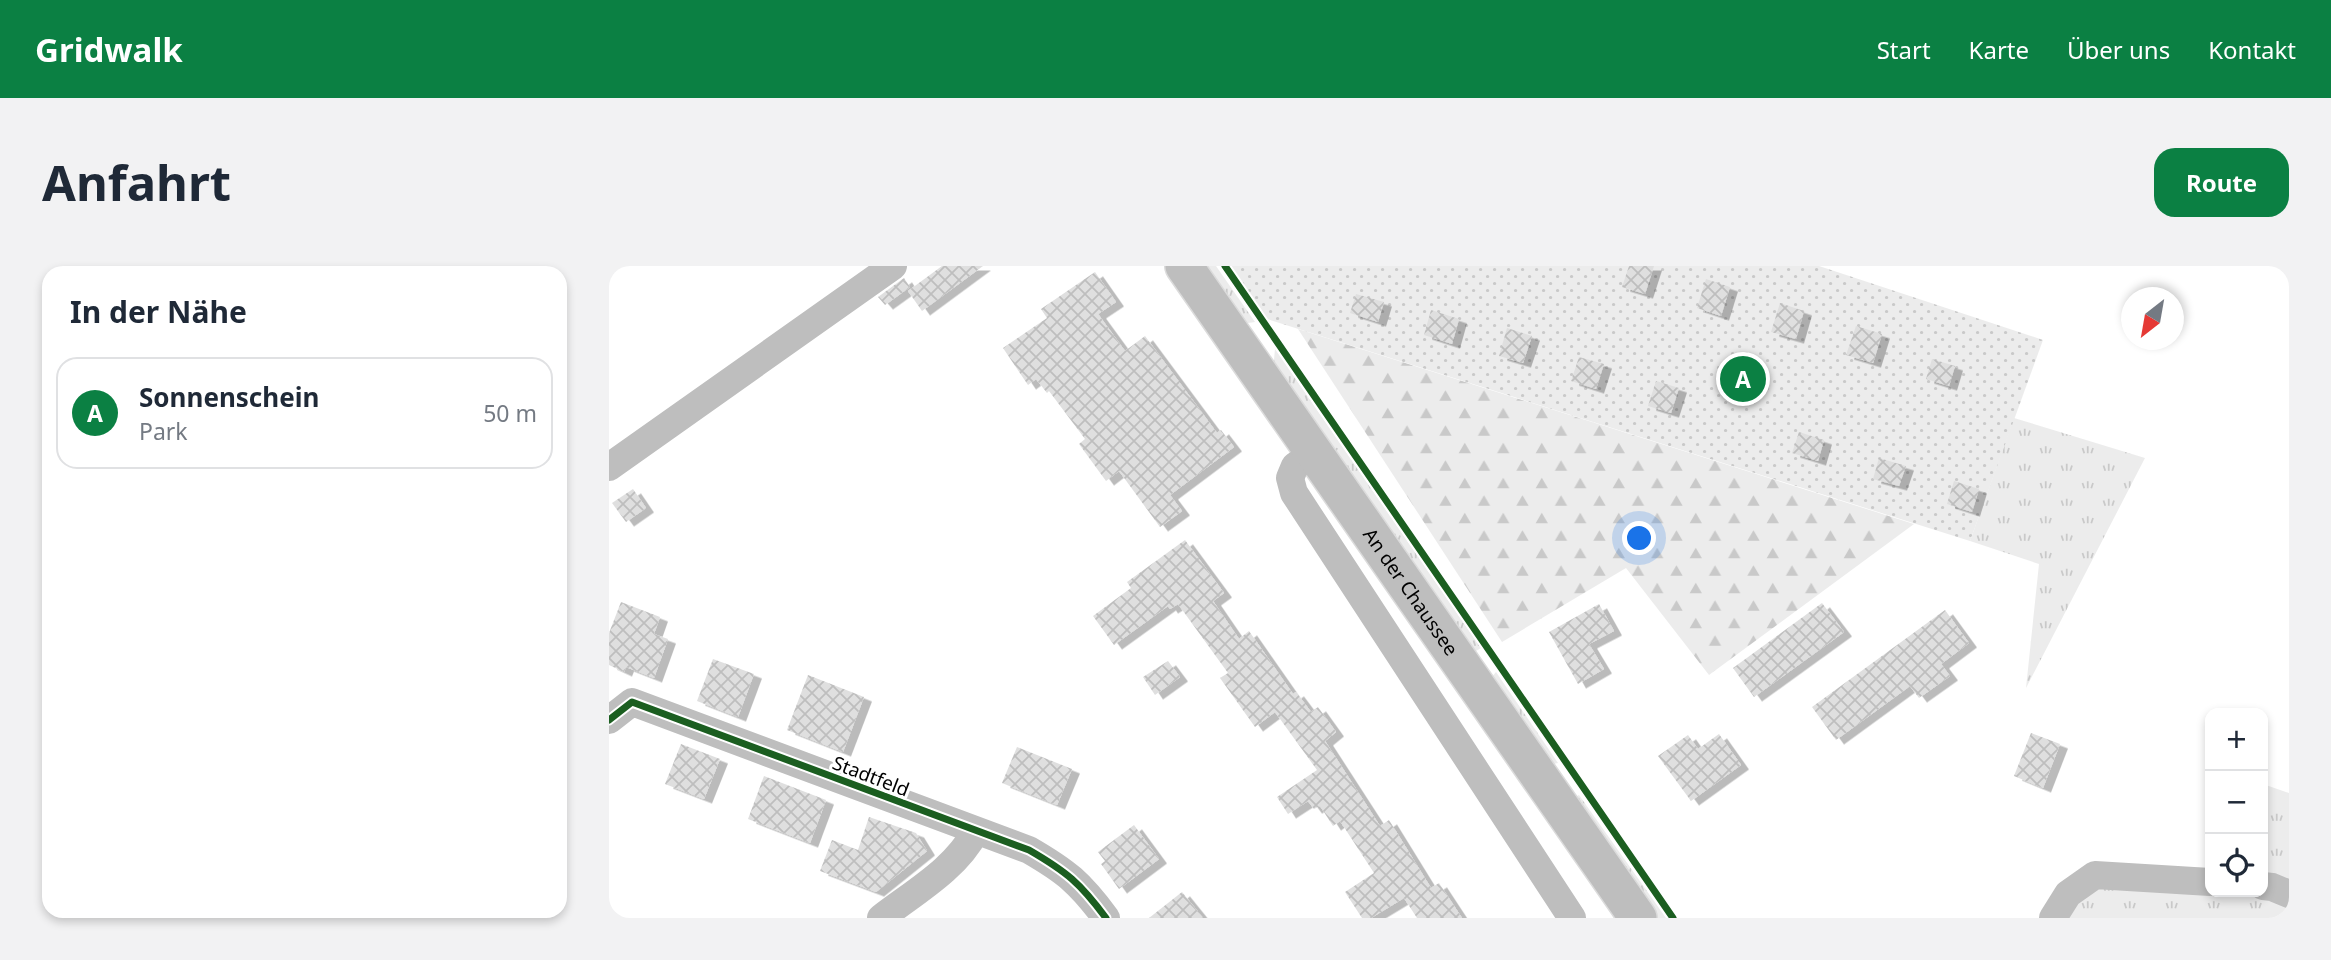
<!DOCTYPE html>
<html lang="de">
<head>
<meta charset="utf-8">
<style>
	:root { --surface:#fff; --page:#f2f2f3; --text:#1f2937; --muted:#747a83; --line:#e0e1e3; --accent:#0b8043 }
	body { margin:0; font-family:"Noto Sans",sans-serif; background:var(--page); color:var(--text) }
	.controls { position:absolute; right:21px; bottom:21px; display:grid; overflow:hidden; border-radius:14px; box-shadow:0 4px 10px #0003 }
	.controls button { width:63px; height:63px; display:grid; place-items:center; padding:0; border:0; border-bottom:2px solid var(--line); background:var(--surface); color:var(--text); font:35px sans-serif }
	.compass { position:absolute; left:1512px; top:21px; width:63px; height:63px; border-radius:50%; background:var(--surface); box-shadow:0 4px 10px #0003; rotate:211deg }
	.you { position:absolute; left:1031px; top:273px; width:24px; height:24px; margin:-18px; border:5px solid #fff; border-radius:50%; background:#1a73e8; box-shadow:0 0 0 10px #1a73e833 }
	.badge { display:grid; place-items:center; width:46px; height:46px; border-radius:50%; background:var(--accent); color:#fff; font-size:23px; font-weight:700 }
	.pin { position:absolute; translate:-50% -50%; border:4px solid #fff; box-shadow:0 2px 7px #0006 }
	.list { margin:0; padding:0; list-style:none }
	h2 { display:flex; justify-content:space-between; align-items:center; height:91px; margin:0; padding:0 28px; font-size:30px }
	h2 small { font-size:23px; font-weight:400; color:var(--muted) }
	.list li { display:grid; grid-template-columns:46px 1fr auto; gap:21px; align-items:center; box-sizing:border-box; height:112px; margin:0 14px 14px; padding:0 14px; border:2px solid var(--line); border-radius:21px }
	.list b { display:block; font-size:26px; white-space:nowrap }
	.list p { margin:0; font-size:23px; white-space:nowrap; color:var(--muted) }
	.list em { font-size:23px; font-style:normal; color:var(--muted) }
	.icon { flex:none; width:38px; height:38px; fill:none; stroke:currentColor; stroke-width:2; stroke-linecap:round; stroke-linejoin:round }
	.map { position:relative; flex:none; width:1680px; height:652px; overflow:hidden; border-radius:21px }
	header { display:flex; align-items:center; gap:42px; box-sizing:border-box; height:98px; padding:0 35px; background:var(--accent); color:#fff }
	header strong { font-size:33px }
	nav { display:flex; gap:38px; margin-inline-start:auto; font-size:24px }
	.intro { display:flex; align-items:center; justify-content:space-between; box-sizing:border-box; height:168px; padding:0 42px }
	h1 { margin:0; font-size:49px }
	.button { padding:18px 32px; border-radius:21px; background:var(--accent); color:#fff; font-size:24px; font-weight:700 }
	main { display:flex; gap:42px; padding:0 42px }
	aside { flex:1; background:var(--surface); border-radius:21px; box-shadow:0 4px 10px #0003 }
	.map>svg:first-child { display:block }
	.grass { fill:url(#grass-tufts) }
	.forest { fill:url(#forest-firs) }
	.garden { fill:url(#garden-dots) }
	.building { fill:url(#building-cross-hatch); filter:url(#shadow) }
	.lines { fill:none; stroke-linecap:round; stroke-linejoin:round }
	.major-casing { stroke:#dbdbdb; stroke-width:40 }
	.minor { stroke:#bebebe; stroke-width:28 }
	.major { stroke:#bebebe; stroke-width:37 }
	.cycleway-casing { stroke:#fff; stroke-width:11 }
	.cycleway { stroke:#1b5e20; stroke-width:7 }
	.labels { text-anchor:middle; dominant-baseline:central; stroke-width:6; stroke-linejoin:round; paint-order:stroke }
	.street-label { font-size:19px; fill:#000; stroke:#fff }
</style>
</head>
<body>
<header>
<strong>Gridwalk</strong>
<nav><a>Start</a><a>Karte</a><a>Über uns</a><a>Kontakt</a></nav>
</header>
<div class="intro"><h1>Anfahrt</h1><a class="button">Route</a></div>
<main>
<aside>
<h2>In der Nähe<small></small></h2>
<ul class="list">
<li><span class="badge">A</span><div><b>Sonnenschein</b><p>Park</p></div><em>50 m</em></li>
</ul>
</aside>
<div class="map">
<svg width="1680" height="652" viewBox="0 0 1680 652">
	<defs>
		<pattern id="grass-tufts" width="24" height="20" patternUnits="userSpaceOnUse" patternTransform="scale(1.75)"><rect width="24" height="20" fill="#ececec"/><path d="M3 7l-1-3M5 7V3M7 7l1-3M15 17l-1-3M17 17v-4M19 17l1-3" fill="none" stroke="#c9c9c9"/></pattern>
		<pattern id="forest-firs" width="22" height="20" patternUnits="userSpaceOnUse" patternTransform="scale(1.75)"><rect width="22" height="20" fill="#ececec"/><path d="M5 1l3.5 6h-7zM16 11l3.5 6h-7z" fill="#c9c9c9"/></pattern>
		<pattern id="garden-dots" width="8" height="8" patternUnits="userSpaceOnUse" patternTransform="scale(1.75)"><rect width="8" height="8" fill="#ececec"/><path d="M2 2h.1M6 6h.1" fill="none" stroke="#c9c9c9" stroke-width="1.8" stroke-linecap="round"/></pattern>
		<pattern id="building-cross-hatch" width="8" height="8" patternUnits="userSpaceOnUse" patternTransform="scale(1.75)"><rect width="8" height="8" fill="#dfdfdf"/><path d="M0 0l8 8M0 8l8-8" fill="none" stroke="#bebebe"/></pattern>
		<filter id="shadow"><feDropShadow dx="8" dy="4.5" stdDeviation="0" flood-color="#0004"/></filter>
	</defs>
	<rect width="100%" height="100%" fill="#fff"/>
	<!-- grass -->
	<g class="grass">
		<path d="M 595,0 L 607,0 L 646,56 L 639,57 L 628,48 Z"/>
		<path d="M 666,83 L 872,382 L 862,388 L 664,104 Z"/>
		<path d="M 1405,152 L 1536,192 L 1417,422 L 1430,298 L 1361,275 Z"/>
		<path d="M 887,406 L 949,497 L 940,499 L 881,413 Z"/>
		<path d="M 1654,518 L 1680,527 L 1680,652 L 1454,652 L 1482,601 L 1600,602 L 1601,598 L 1601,626 L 1654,626 Z"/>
		<path d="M 970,529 L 1057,652 L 1048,652 L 964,532 Z"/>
	</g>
	<!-- forest -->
	<path class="forest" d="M 689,63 L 1305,258 L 1100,409 L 1017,302 L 893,376 Z"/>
	<!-- garden -->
	<path class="garden" d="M 622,0 L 1210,0 L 1434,74 L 1361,275 L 658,53 Z"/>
	<!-- building -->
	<g class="building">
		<path d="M 333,0 L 374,0 L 313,45 L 299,25 Z"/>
		<path d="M 1020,0 L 1045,0 L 1036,28 L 1013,21 Z"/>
		<path d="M 486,6 L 507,36 L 489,48 L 516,85 L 536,70 L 608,167 L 612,164 L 625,181 L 561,229 L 573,245 L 551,261 L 510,205 L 497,215 L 470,178 L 476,173 L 440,125 L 438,127 L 427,113 L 419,119 L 394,82 L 438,52 L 432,43 Z"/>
		<path d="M 295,12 L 301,21 L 276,39 L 269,31 Z"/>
		<path d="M 1097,13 L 1121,21 L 1112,50 L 1088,42 Z"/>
		<path d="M 747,28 L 775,36 L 769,56 L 741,47 Z"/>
		<path d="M 1171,37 L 1195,45 L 1187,73 L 1162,66 Z"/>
		<path d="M 822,44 L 850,53 L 843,78 L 815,69 Z"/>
		<path d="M 1247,60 L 1273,68 L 1264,97 L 1237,89 Z"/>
		<path d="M 898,62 L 923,70 L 914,97 L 890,90 Z"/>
		<path d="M 970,91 L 995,98 L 987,123 L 962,115 Z"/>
		<path d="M 1323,93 L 1346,100 L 1340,120 L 1317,113 Z"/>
		<path d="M 1047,115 L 1070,122 L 1062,147 L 1039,140 Z"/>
		<path d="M 1190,166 L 1215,174 L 1209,195 L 1183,187 Z"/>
		<path d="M 1270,192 L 1297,200 L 1290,220 L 1264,213 Z"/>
		<path d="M 1345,215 L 1370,223 L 1363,246 L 1338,238 Z"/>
		<path d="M 24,223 L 37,242 L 17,256 L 3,237 Z"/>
		<path d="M 576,274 L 615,327 L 604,335 L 630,373 L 640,365 L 684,428 L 687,426 L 702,446 L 709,441 L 727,466 L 716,475 L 771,560 L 780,554 L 822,622 L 830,617 L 853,652 L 808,652 L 795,632 L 762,652 L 753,652 L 736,626 L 765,607 L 731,555 L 724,560 L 711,540 L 705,543 L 699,535 L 679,548 L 668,531 L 708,504 L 666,446 L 646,461 L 611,412 L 619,407 L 569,338 L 561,343 L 559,340 L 505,379 L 484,350 L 522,322 L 518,316 Z"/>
		<path d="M 12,336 L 51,351 L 45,368 L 59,373 L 45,412 L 17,401 L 15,406 L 0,399 L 0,367 Z"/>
		<path d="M 1213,337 L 1235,366 L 1145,431 L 1124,402 Z"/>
		<path d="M 990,338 L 1005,365 L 980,378 L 995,403 L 969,418 L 940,366 Z"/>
		<path d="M 1336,344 L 1360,377 L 1332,398 L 1341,410 L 1310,432 L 1301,420 L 1227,474 L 1203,441 Z"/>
		<path d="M 104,393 L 145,408 L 129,451 L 88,435 Z"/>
		<path d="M 559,395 L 571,411 L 546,429 L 534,411 Z"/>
		<path d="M 199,409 L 255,431 L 234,486 L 178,464 Z"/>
		<path d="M 1422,467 L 1451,478 L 1434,522 L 1405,510 Z"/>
		<path d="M 1110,468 L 1132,499 L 1082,535 L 1049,490 L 1079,469 L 1089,483 Z"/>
		<path d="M 72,478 L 111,493 L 95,533 L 56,518 Z"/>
		<path d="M 408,481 L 463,503 L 448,539 L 393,517 Z"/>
		<path d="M 155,510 L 217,534 L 201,577 L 139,553 Z"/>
		<path d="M 260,551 L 307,567 L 318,585 L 267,626 L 211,605 L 223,574 L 249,584 Z"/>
		<path d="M 525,559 L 550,593 L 510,623 L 492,598 L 496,595 L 489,586 Z"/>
		<path d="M 573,626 L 594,652 L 540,652 Z"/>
	</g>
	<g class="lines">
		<defs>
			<g id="major">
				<path id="s1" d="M 575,0 L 1029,652"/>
			</g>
		</defs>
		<!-- major casing -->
		<use href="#major" class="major-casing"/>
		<!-- minor -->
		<g class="minor">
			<path d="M 705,187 L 686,200 L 681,212 L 685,227 L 963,652"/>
			<path d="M 0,201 L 284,0"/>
			<path d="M 0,454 L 23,436 L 420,584 C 458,606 471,617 497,652"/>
			<path d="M 1654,620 L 1663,621 L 1680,628"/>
			<path d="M 272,652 C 304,627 347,603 366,566"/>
			<path d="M 1444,652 L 1459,628 L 1486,609 L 1601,616"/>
		</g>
		<!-- major -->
		<use href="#major" class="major"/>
		<defs>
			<g id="cycleway">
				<path d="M 616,0 L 1064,652"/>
				<path d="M 0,454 L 23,436 L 420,584 C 458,606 471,617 497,652"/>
			</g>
		</defs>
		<!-- cycleway casing -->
		<use href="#cycleway" class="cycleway-casing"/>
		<!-- cycleway -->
		<use href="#cycleway" class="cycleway"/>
	</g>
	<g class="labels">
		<!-- street labels -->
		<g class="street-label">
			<text stroke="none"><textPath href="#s1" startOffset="397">An der Chaussee</textPath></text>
			<text transform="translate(262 510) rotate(21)">Stadtfeld</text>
		</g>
	</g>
</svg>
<div class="controls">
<button>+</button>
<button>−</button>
<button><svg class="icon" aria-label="locate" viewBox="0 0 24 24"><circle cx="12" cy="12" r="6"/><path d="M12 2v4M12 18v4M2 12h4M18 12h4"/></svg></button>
</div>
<svg class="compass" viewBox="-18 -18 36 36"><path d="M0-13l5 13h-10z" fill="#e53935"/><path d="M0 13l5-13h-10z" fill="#747a83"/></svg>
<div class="you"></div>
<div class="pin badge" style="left:1134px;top:113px">A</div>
</div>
</main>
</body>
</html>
